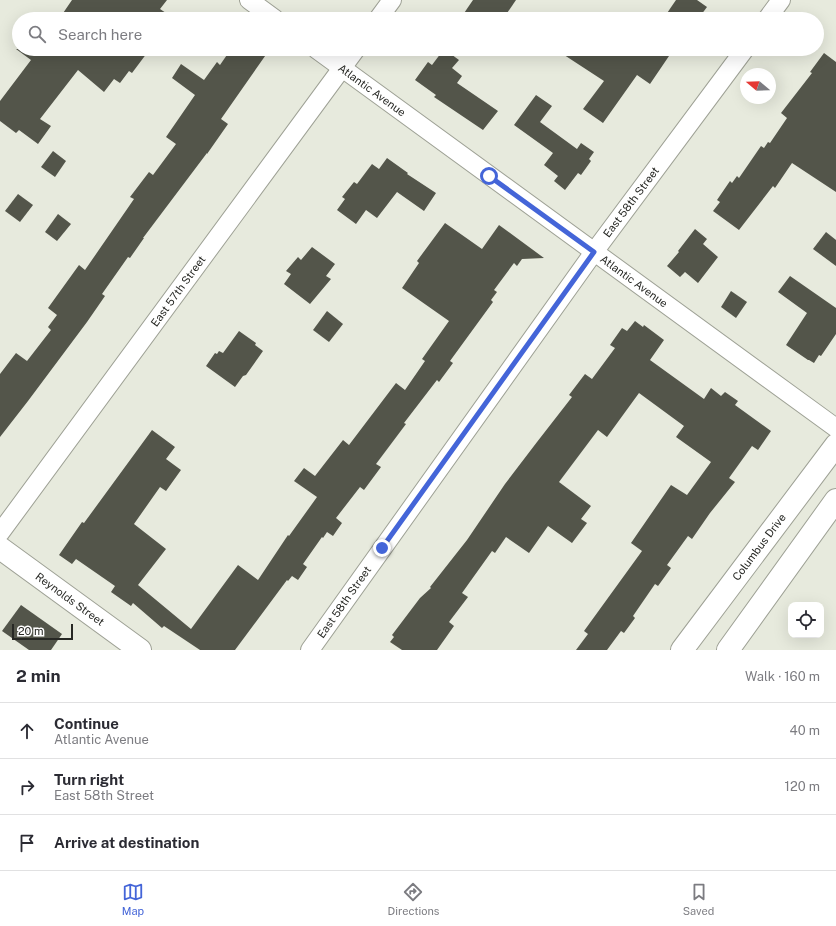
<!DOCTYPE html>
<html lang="en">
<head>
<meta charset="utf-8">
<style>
	:root { --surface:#fff; --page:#f2f2f3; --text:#2b2b33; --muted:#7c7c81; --line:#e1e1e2; --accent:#4465d8 }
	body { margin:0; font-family:"Public Sans",sans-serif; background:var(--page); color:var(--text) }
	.controls { position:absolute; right:12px; bottom:12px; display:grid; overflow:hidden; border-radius:8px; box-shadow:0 4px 16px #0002 }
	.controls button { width:36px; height:36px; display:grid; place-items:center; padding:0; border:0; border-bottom:1px solid var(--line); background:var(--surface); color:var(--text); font:20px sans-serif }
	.compass { position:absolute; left:740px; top:68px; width:36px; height:36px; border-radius:50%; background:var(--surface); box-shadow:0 4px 16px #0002; rotate:289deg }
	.scale { position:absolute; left:12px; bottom:10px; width:61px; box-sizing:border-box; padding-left:4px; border:2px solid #272824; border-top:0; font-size:11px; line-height:14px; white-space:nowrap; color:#272824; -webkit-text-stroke:3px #fff; paint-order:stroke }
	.stop { position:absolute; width:12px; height:12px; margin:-9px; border:3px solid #4465d8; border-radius:50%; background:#fff }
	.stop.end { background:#4465d8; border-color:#fff; box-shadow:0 1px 4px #0008 }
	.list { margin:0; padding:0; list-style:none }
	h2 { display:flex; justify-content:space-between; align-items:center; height:52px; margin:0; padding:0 16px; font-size:17px }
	h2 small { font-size:13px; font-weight:400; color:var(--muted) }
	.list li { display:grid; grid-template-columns:26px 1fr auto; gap:12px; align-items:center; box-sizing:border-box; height:56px; padding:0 16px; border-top:1px solid var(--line) }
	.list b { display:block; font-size:15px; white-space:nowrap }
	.list p { margin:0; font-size:13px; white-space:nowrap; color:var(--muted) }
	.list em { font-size:13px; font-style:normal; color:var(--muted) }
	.icon { flex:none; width:22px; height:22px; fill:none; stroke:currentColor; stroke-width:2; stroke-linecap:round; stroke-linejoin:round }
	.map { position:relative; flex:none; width:836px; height:650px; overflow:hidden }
	.search { position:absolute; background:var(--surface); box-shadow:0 4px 16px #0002; left:12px; right:12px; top:12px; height:44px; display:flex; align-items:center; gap:10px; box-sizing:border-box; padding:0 14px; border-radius:22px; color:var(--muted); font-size:15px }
	.sheet { height:220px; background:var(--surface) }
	nav { display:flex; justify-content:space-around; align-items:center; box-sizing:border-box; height:56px; border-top:1px solid var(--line); background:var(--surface); font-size:11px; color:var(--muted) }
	nav a { display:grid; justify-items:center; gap:2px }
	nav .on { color:var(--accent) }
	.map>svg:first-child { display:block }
	.building { fill:#53554a }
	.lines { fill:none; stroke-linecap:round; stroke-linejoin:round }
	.street-casing { stroke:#9ea195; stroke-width:20 }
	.secondary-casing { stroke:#9ea195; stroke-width:24 }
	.street { stroke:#fff; stroke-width:18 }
	.secondary { stroke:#fff; stroke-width:22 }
	.route { stroke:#4465d8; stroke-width:5 }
	.labels { text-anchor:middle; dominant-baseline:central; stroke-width:4; stroke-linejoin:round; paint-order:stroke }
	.street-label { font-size:11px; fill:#272824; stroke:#fff }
</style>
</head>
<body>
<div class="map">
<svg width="836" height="650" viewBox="0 0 836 650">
	<rect width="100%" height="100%" fill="#e7eadd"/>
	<!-- building -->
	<g class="building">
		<path d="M 72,0 L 167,0 L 160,9 L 169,15 L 166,19 L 59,19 Z"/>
		<path d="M 473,0 L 516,0 L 503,19 L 460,19 Z"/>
		<path d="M 676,0 L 697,0 L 707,7 L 698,19 L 663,19 Z"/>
		<path d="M 16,49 L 150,49 L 132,73 L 129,71 L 120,83 L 114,79 L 104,92 L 78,70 L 40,119 L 51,126 L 38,144 L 19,130 L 16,133 L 0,121 L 0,101 L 31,60 Z"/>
		<path d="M 231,49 L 270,49 L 221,119 L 228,124 L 207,154 L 207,153 L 143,238 L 144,238 L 130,258 L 128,257 L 102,294 L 105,296 L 87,322 L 28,401 L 0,437 L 0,374 L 16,353 L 27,361 L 51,330 L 48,327 L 57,315 L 48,308 L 79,265 L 85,270 L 134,199 L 130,197 L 149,172 L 153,175 L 176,144 L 166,137 L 195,95 L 172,78 L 181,64 L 204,80 L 217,62 L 220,65 Z"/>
		<path d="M 444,49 L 459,60 L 452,68 L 462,76 L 457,83 L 498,111 L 483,130 L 434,97 L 436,95 L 415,80 L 428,62 L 432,65 Z"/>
		<path d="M 555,49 L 659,49 L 669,56 L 650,84 L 637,75 L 603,123 L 583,109 L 604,81 Z"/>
		<path d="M 824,53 L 836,62 L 836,192 L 792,163 L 775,188 L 773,186 L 739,230 L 713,211 L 720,202 L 717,200 L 730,181 L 732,183 L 737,176 L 739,178 L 761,146 L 764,148 L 768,142 L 770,143 L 787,118 L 781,113 L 812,73 L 810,72 Z"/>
		<path d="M 536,95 L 552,106 L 540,122 L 577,149 L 581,143 L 594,152 L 589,159 L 591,161 L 581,175 L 578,173 L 565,190 L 554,181 L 558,176 L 544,165 L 553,153 L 514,125 Z"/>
		<path d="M 53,151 L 66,161 L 55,177 L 41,167 Z"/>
		<path d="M 387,158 L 408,173 L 407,174 L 436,193 L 424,211 L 397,192 L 377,218 L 366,210 L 356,224 L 337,210 L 345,199 L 342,197 L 354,182 L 357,184 L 372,164 L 379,169 Z"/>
		<path d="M 18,194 L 33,205 L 20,222 L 5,211 Z"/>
		<path d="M 58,214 L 71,224 L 57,241 L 45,232 Z"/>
		<path d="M 445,223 L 482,249 L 499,225 L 544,258 L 522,259 L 517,266 L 514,263 L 494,290 L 497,292 L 491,300 L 493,302 L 450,361 L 453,363 L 439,382 L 437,380 L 404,423 L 406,424 L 376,464 L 381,467 L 364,490 L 360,487 L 336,518 L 342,523 L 333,536 L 327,532 L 323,538 L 322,537 L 303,564 L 307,567 L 298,580 L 292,576 L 288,581 L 287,580 L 235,650 L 200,650 L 164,626 L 162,628 L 133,603 L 131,606 L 111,592 L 115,586 L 76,559 L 72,564 L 59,555 L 82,522 L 84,523 L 152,430 L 175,447 L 166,459 L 181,470 L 166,491 L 160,487 L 134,524 L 166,549 L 138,585 L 191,629 L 238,565 L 258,580 L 288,535 L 289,536 L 317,497 L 294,481 L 304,468 L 315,476 L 343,440 L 349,445 L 396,383 L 405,390 L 425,361 L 422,359 L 449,321 L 402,288 L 419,263 L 417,261 Z"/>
		<path d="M 695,229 L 707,239 L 703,244 L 718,257 L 698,283 L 685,272 L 680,277 L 667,266 L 679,252 L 678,251 Z"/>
		<path d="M 826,232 L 836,240 L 836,266 L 813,249 Z"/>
		<path d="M 312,247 L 335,264 L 326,276 L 331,279 L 310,304 L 284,284 L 291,274 L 286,271 L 298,257 L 301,260 Z"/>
		<path d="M 790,276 L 836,308 L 836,334 L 821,356 L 819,355 L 814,363 L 809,360 L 808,360 L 786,345 L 807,313 L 778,292 Z"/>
		<path d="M 731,291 L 747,302 L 736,318 L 721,307 Z"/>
		<path d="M 327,311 L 343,324 L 329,342 L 313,330 Z"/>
		<path d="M 635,321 L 643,327 L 644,325 L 664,340 L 650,360 L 704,399 L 711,388 L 721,396 L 725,392 L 738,401 L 735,405 L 771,431 L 758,450 L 752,446 L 729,478 L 735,482 L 710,513 L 692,539 L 688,536 L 667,565 L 671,568 L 658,586 L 655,584 L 633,616 L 635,618 L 624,633 L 621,631 L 607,650 L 576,650 L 588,634 L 584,631 L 642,551 L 631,543 L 671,485 L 687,495 L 711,462 L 676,437 L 684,426 L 639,393 L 607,437 L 598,430 L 559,482 L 591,506 L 581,519 L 587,523 L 572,543 L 548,526 L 529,553 L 506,537 L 495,553 L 492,551 L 462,593 L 468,597 L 449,622 L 454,626 L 437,650 L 402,650 L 390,642 L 394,637 L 392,635 L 420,598 L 431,588 L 430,587 L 467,540 L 505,484 L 537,442 L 572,397 L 569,395 L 585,374 L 592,379 L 615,348 L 610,345 L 622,328 L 627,331 Z"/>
		<path d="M 239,331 L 256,343 L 255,345 L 263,351 L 246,375 L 243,376 L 235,387 L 206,366 L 215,353 L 217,354 L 219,351 L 223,353 Z"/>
		<path d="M 21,605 L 62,634 L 51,650 L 29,650 L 2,631 Z"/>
	</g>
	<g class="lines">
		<defs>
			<g id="street">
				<path d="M 249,0 L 275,19"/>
				<path d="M 378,19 L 392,0"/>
				<path d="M 767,19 L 781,0"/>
				<path d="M 316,49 L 836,428"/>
				<path d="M 0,533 L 356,49"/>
				<path d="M 310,650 L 594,252 L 745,49"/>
			</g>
			<g id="secondary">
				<path d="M 0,548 L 140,650"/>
				<path d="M 682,650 L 836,445"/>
				<path d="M 728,650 L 836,500"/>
			</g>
		</defs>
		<!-- street casing -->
		<use href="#street" class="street-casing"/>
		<!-- secondary casing -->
		<use href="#secondary" class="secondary-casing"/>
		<!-- street -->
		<use href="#street" class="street"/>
		<!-- secondary -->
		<use href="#secondary" class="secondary"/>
	</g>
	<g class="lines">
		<!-- route -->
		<path class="route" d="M 382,548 L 594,252 L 489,176"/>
	</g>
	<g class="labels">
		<!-- street labels -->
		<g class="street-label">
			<text transform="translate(372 90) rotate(36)">Atlantic Avenue</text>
			<text transform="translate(631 202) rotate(-53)">East 58th Street</text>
			<text transform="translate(634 281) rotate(36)">Atlantic Avenue</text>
			<text transform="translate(178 291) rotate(-54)">East 57th Street</text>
			<text transform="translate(759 547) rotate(-53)">Columbus Drive</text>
			<text transform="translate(70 599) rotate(36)">Reynolds Street</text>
			<text transform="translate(344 602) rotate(-55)">East 58th Street</text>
		</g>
	</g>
</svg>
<div class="controls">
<button><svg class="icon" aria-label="locate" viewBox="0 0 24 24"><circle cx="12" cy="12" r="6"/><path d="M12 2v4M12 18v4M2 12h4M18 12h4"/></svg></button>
</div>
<svg class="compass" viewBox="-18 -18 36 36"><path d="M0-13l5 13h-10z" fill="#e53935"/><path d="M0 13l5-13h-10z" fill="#7c7c81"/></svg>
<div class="scale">20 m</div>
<div class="stop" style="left:489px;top:176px"></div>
<div class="stop end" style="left:382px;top:548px"></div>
<div class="search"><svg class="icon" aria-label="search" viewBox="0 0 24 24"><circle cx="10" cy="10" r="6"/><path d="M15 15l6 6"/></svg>Search here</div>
</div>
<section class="sheet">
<h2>2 min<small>Walk · 160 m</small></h2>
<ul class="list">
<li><svg class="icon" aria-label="ahead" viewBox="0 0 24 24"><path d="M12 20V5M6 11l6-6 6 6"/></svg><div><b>Continue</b><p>Atlantic Avenue</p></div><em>40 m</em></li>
<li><svg class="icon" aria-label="right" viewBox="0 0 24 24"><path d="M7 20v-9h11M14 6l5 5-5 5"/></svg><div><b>Turn right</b><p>East 58th Street</p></div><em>120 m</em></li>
<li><svg class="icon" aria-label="arrive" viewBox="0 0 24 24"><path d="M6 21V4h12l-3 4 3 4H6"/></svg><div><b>Arrive at destination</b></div></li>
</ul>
</section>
<nav>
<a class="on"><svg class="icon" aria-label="map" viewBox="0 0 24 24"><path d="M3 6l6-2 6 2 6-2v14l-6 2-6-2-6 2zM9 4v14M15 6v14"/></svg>Map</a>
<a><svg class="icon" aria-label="directions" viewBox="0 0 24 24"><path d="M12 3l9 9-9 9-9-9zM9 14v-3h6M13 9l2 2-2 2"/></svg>Directions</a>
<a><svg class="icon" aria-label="saved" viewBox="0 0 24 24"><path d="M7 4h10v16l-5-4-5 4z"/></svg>Saved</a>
</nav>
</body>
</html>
